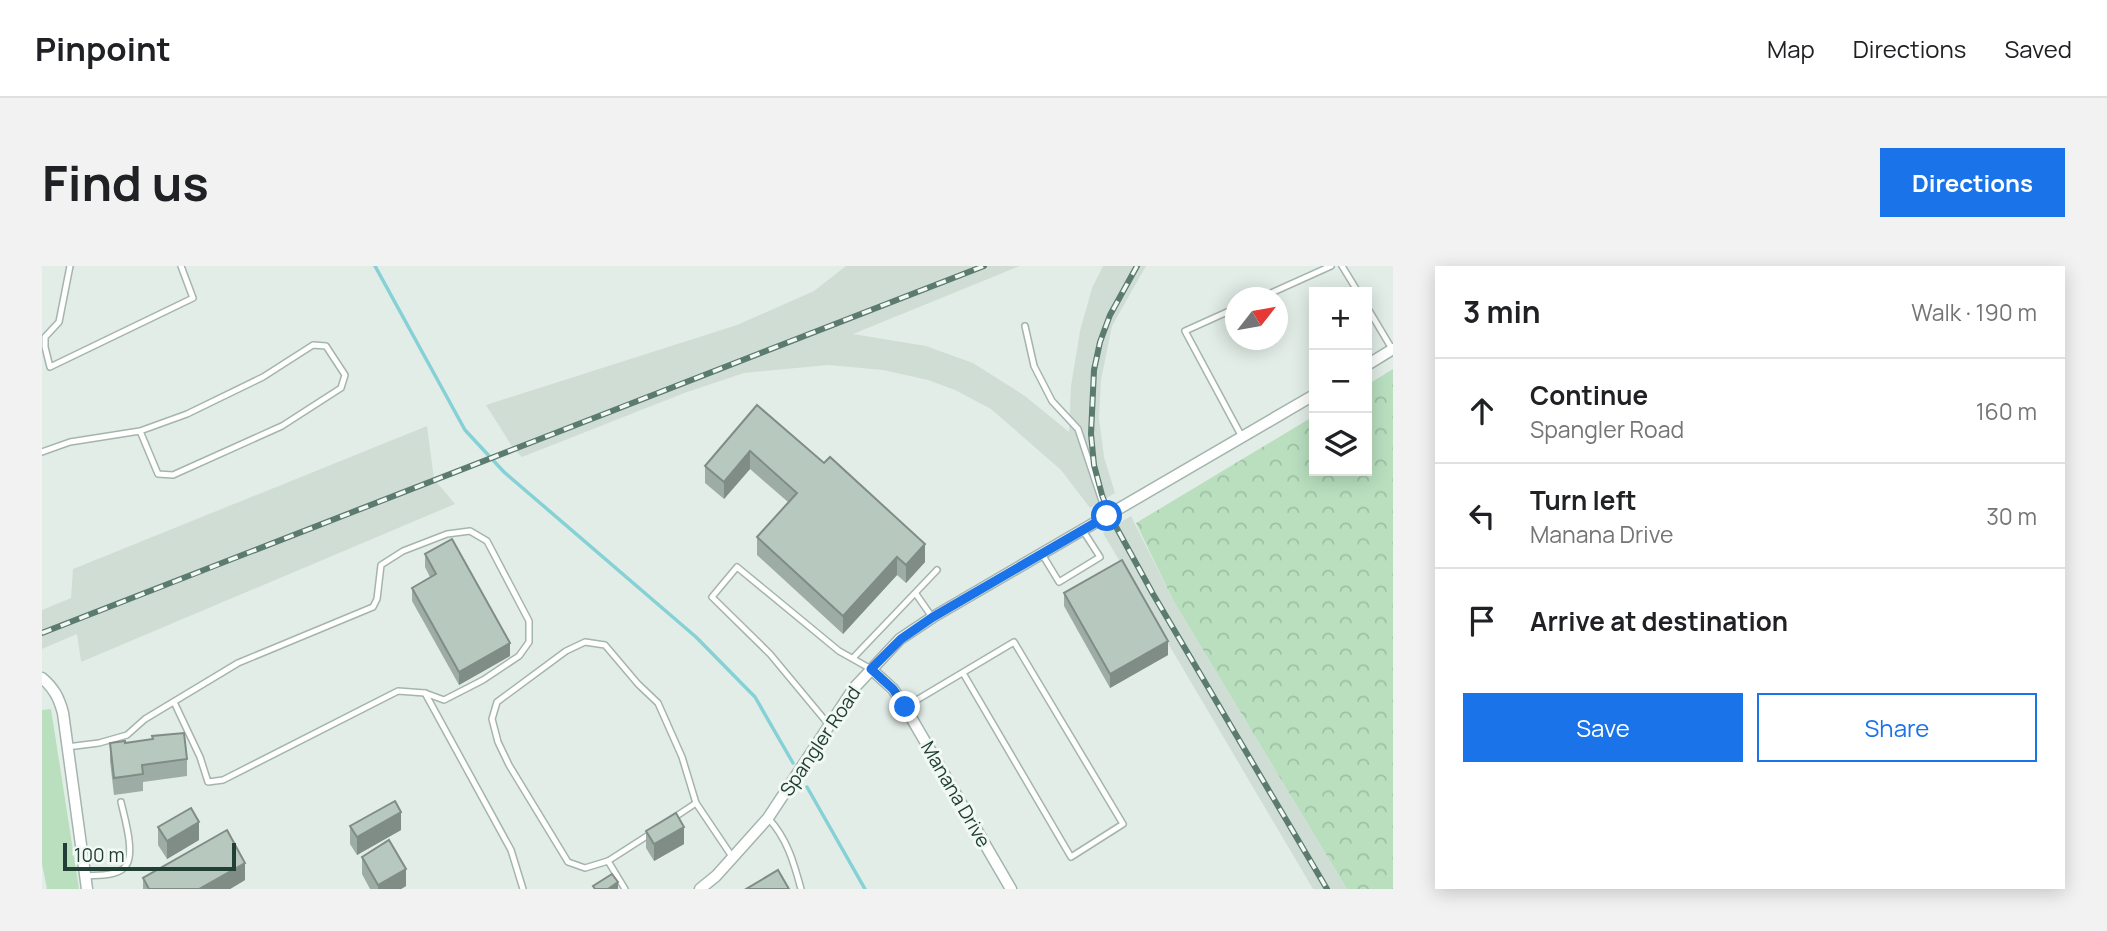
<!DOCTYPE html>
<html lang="en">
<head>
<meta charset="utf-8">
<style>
	:root { --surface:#fff; --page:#f2f2f2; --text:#202124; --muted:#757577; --line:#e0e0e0; --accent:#1a73e8 }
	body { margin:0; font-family:Manrope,sans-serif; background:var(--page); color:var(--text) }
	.controls { position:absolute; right:21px; top:21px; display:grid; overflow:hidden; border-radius:0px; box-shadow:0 4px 18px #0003 }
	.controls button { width:63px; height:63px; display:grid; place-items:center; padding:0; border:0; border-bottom:2px solid var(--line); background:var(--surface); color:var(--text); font:35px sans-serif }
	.compass { position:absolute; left:1183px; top:21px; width:63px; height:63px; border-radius:50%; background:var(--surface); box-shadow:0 4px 18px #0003; rotate:59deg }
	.scale { position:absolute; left:21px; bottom:18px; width:173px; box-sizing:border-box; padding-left:7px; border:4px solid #213f34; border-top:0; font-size:19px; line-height:24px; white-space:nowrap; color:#213f34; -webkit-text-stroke:5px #f2f9f5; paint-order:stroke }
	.stop { position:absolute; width:21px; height:21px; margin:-16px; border:5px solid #1a73e8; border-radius:50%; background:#fff }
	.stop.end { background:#1a73e8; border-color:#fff; box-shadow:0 2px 7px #0008 }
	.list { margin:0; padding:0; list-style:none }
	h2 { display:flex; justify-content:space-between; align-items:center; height:91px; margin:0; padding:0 28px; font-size:30px }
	h2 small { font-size:23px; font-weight:400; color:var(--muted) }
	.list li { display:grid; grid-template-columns:46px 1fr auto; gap:21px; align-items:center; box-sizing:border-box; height:105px; padding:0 28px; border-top:2px solid var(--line) }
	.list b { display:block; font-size:26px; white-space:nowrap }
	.list p { margin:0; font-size:23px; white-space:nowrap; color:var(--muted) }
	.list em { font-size:23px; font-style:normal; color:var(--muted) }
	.actions { display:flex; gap:14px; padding:21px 28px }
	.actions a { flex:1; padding:16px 0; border:2px solid var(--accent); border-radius:0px; text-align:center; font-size:24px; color:var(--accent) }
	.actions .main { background:var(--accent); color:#fff }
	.icon { flex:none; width:38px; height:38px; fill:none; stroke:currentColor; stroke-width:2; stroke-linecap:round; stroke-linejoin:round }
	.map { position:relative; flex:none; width:1351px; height:623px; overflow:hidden; border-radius:0px }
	header { display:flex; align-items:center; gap:42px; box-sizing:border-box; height:98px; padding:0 35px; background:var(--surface); border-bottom:2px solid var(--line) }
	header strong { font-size:33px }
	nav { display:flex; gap:38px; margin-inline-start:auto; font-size:24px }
	.intro { display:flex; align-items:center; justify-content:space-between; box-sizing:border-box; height:168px; padding:0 42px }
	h1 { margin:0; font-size:49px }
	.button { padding:18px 32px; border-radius:0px; background:var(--accent); color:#fff; font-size:24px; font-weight:700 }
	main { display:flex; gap:42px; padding:0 42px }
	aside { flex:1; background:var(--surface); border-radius:0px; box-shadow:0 4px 18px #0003 }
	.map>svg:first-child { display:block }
	.built { fill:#d0ddd5 }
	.green { fill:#b9dfbf }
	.forest { fill:url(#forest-crowns) }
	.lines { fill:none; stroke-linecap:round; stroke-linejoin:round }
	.stream { stroke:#86d1d5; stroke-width:3.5 }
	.service-casing { stroke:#a4b5ae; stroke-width:8 }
	.minor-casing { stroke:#a4b5ae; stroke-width:13 }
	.service { stroke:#fff; stroke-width:5 }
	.minor { stroke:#fff; stroke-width:10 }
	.rail-casing { stroke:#5b7b6f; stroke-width:6 }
	.rail { stroke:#f2f9f5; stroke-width:3.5; stroke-dasharray:10; stroke-linecap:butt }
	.wall { fill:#9daca4 }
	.shaded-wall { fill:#808c86 }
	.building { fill:#b7c8bf; stroke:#808c86; stroke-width:2 }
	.route { stroke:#1a73e8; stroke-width:9 }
	.labels { text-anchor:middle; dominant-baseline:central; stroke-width:6; stroke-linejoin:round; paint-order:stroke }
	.street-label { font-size:19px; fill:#213f34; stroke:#f2f9f5 }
</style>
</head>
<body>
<header>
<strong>Pinpoint</strong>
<nav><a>Map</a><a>Directions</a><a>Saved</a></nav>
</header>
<div class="intro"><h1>Find us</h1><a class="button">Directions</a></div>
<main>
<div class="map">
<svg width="1351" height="623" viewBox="0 0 1351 623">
	<defs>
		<pattern id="forest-crowns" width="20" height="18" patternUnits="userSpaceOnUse" patternTransform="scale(1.75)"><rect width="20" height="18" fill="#b9dfbf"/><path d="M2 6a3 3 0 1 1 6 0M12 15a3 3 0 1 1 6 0" fill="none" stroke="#9fc0a5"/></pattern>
	</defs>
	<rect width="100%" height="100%" fill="#e2ede7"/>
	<!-- built -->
	<g class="built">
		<path d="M 804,0 L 978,0 L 811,68 L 884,80 L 931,97 L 983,130 L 1027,166 L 1029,120 L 1038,65 L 1050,22 L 1061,0 L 1104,0 L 1070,60 L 1059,114 L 1057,152 L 1062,191 L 1073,227 L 1048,242 L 1019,204 L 949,143 L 913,124 L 886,114 L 841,104 L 786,99 L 702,107 L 645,126 L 480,191 L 471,182 L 444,139 L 695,59 L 772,25 Z"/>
		<path d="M 385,160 L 392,213 L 413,238 L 39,396 L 35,368 L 0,383 L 0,344 L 29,332 L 31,303 Z"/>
		<path d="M 1089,250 L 1131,334 L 1305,623 L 1271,623 L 1061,267 Z"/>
	</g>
	<!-- green -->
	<path class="green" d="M 9,443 L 37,623 L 5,623 L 0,598 L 0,444 Z"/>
	<!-- forest -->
	<path class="forest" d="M 1351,103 L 1351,623 L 1305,623 L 1131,334 L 1094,257 L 1272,150 L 1272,205 L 1325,205 L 1325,119 Z"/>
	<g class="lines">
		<!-- stream -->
		<g class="stream">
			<path d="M 333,0 L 423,164 L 462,206 L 654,371 L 713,431 L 751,497"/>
			<path d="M 765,521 L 823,623"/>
		</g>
		<defs>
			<g id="service">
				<path d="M 28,0 L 17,56 L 3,71 L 3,81 L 8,101 L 151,32 L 139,0"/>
				<path d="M 1300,0 L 1316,26"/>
				<path d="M 1218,32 L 1289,0"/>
				<path d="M 1325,41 L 1350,83"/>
				<path d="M 1194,42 L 1143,65 L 1200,171"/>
				<path d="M 983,60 L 992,100 L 1010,135 L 1036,163 L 1065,250"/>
				<path d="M 0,186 L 28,176 L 98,165 L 145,148 L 221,111 L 271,79 L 284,80 L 303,109 L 299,122 L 240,160 L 131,209 L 116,208 L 98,165"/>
				<path d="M 1000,288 L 1017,316 L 1058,291 L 1040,263"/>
				<path d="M 874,328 L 890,351"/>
				<path d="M 811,392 L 895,304"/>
				<path d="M 383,427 L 469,584 L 481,623"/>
				<path d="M 863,441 L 972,376 L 1081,558 L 1029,591 L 921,407"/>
				<path d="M 787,459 L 728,388 L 670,331 L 695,301 L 797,385 L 829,403"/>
				<path d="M 25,481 L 57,477 L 85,469 L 103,453 L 196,397 L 331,341 L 335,333 L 339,299 L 361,285 L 405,268 L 428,265 L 445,275 L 487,355 L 487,376 L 477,390 L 441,414 L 402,434 L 383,427 L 356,425 L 181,514 L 166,516 L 158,491 L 132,436"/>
				<path d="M 726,552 C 745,572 752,597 759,623"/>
				<path d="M 630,553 L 654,537"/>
				<path d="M 608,568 L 566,595 L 543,602 L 526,596 L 467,499 L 456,476 L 450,453 L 455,436 L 524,385 L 543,376 L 563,379 L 596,418 L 616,437 L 640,491 L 654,537 L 691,592"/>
				<path d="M 566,595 L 583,623"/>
				<path d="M 44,610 C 55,609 74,610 82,602 C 95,591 82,550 79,536"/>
			</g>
			<g id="minor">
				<path d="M 1325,99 L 1351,83"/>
				<path d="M 829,403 L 851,423 L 863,441 L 969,623"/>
				<path d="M 0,412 C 12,422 17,432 21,447 L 45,623"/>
				<path d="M 658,623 L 674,610 L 726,552 L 812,422 L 858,373 L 891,351 L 1272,129"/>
			</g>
		</defs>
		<!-- service casing -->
		<use href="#service" class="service-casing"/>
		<!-- minor casing -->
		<use href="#minor" class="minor-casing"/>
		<!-- service -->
		<use href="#service" class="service"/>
		<!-- minor -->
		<use href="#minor" class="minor"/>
		<defs>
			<g id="rail">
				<path d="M 1095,0 L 1068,49 L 1058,76 L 1052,104 L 1049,168 L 1052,199 L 1060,229 L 1067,248 L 1111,328 L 1285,623"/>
				<path d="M 0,367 C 314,245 628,122 942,0"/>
			</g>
		</defs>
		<!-- rail casing -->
		<use href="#rail" class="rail-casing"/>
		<!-- rail -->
		<use href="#rail" class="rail"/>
	</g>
	<!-- wall -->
	<g class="wall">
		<path d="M 715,139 L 883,296 L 864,317 L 855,309 L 801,368 L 715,289 L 715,271 L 746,236 L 708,203 L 682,233 L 663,217 L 663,200 Z"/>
		<path d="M 383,288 L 468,390 L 417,419 L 370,335 L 370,322 L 388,311 L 383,301 Z"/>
		<path d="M 1022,327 L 1126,389 L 1068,422 L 1022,340 Z"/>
		<path d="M 68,477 L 83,477 L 145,493 L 145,510 L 101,516 L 101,525 L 72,529 L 68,495 Z"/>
		<path d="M 308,560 L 359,564 L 315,589 L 308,578 Z"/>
		<path d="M 116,561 L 157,574 L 125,593 L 116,579 Z"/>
		<path d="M 604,565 L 642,578 L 612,595 L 604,582 Z"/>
		<path d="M 320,591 L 364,620 L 359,623 L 328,623 L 320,608 Z"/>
		<path d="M 101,612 L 203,614 L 188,623 L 101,623 Z"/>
	</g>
	<!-- shaded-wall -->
	<g class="shaded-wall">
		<path d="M 708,185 L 708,203 L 682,233 L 682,216 Z"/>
		<path d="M 883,278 L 883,296 L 864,317 L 864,299 Z"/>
		<path d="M 855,291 L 855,309 L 801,368 L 801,350 Z"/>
		<path d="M 1126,375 L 1126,389 L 1068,422 L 1068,408 Z"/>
		<path d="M 468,377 L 468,390 L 417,419 L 417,406 Z"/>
		<path d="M 359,546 L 359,564 L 315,589 L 315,571 Z"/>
		<path d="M 157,556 L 157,574 L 125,593 L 125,575 Z"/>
		<path d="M 642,561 L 642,578 L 612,595 L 612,578 Z"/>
		<path d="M 203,597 L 203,614 L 188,623 L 157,623 Z"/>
		<path d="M 364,603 L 364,620 L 359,623 L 336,623 L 336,619 Z"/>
		<path d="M 576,616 L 576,623 L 566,623 Z"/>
	</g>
	<!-- building -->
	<g class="building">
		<path d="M 715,139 L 782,197 L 788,191 L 883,278 L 864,299 L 855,291 L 801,350 L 715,271 L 755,227 L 708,185 L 682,216 L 663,200 Z"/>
		<path d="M 410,273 L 468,377 L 417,406 L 370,322 L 394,308 L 383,288 Z"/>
		<path d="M 1080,294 L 1126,375 L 1068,408 L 1022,327 Z"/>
		<path d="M 142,467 L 145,493 L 100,499 L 101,508 L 72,512 L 68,477 L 83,475 L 83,477 L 111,473 L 110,470 Z"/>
		<path d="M 353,535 L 359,546 L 315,571 L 308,560 Z"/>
		<path d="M 149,542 L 157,556 L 125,575 L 116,561 Z"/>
		<path d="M 634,547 L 642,561 L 612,578 L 604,565 Z"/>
		<path d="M 185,564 L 203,597 L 157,623 L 107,623 L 101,612 Z"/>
		<path d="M 347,574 L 364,603 L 336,619 L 320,591 Z"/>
		<path d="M 736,604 L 747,623 L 704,623 Z"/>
		<path d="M 570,608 L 576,616 L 566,623 L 553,623 L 551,620 Z"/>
	</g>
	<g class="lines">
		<!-- route -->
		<path class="route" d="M 863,441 L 851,423 L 829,403 L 859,373 L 891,351 L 1065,250"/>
	</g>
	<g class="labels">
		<!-- street labels -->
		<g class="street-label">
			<text transform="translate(778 475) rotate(-56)">Spangler Road</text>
			<text transform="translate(914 528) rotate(60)">Manana Drive</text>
		</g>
	</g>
</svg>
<div class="controls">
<button>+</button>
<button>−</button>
<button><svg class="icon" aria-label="layers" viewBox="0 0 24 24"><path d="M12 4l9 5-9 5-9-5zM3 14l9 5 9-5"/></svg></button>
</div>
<svg class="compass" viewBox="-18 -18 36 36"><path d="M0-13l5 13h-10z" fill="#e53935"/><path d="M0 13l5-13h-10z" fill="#757577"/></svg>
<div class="scale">100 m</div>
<div class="stop" style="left:1065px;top:250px"></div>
<div class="stop end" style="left:863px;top:441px"></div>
</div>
<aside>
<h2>3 min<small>Walk · 190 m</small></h2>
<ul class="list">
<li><svg class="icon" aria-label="ahead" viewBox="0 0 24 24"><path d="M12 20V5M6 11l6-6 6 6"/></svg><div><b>Continue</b><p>Spangler Road</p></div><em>160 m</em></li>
<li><svg class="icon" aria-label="left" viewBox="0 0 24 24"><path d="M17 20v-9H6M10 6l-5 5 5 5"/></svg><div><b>Turn left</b><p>Manana Drive</p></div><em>30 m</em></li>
<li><svg class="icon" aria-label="arrive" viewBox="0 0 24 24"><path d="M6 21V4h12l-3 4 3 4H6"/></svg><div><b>Arrive at destination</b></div></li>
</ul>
<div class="actions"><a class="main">Save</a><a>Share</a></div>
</aside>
</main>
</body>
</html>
